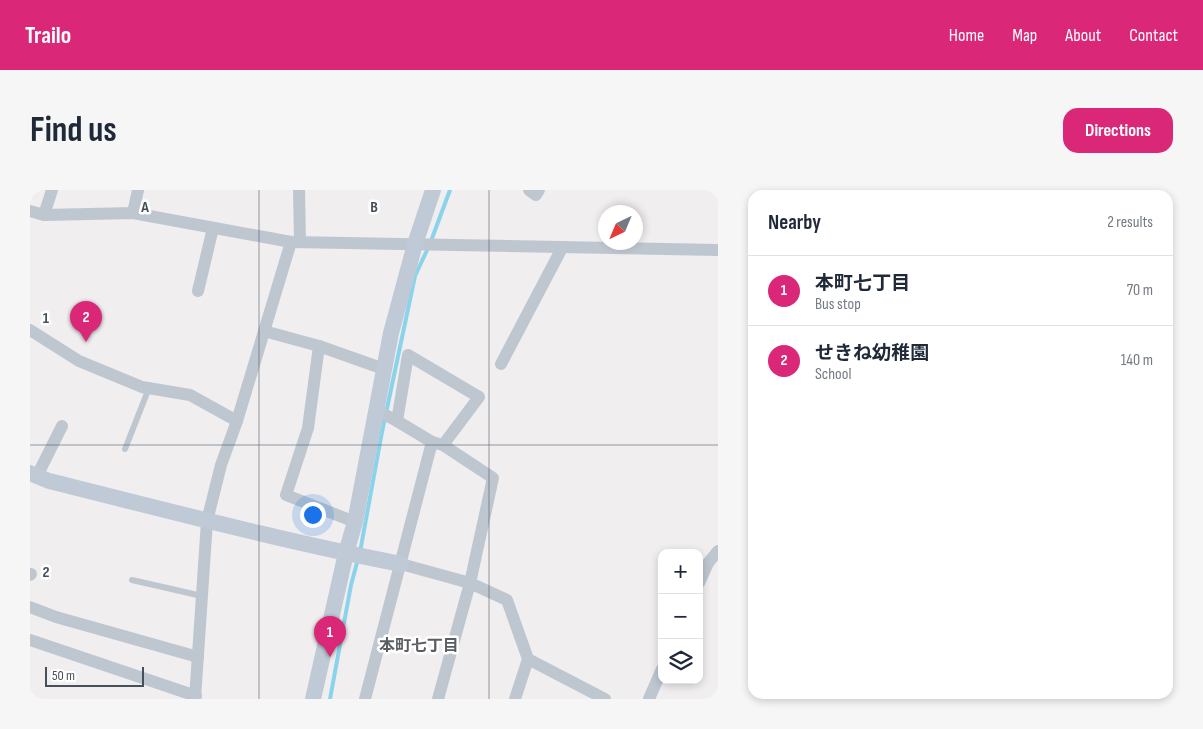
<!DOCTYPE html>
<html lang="en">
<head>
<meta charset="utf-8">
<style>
	:root { --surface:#fff; --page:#f6f6f7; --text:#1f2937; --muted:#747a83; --line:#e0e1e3; --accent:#db2777 }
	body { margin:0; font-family:"Sofia Sans Condensed","Noto Sans JP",sans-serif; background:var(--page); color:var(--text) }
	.controls { position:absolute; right:15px; bottom:15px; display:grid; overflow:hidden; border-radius:10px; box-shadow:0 2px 8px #0003 }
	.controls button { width:45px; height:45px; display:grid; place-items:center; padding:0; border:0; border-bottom:1px solid var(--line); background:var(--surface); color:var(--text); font:25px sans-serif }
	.compass { position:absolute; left:568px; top:15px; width:45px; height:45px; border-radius:50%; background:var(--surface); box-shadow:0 2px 8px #0003; rotate:224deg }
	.scale { position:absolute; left:15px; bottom:12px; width:99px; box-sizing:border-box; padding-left:5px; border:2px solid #46505b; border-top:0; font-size:14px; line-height:18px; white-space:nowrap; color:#46505b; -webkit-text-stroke:4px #fff; paint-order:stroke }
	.you { position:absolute; left:282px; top:324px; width:18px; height:18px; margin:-12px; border:4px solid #fff; border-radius:50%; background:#1a73e8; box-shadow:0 0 0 8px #1a73e833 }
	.badge { display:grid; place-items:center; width:32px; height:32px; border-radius:50%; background:var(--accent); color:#fff; font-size:16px; font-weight:700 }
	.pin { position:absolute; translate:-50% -41px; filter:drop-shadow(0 1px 2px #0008) }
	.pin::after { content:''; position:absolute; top:26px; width:18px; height:15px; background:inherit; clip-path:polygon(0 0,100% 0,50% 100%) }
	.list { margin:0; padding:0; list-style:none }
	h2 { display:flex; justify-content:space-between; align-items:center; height:65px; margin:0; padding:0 20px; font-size:21px }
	h2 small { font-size:16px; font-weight:400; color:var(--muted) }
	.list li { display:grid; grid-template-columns:32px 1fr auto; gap:15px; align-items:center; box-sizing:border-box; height:70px; padding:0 20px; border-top:1px solid var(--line) }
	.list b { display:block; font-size:19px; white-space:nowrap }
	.list p { margin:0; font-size:16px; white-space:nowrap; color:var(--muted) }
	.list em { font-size:16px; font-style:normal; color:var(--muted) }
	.icon { flex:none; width:28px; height:28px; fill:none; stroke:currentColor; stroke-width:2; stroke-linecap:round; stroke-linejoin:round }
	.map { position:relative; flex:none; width:688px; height:509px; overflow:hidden; border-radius:15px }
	header { display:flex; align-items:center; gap:30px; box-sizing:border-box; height:70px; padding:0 25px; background:var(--accent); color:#fff }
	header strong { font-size:24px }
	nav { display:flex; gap:28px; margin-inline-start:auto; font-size:18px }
	.intro { display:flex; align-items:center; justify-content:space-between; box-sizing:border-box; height:120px; padding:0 30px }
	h1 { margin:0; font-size:35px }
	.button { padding:12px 22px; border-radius:15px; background:var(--accent); color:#fff; font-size:18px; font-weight:700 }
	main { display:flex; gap:30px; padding:0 30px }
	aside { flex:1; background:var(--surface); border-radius:15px; box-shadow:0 2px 8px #0003 }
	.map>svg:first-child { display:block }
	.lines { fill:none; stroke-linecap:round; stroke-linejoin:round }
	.stream { stroke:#89d3eb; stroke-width:4 }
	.lane { stroke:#bec7d0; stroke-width:6 }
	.street { stroke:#bec7d0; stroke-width:12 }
	.secondary { stroke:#c0cad7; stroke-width:16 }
	.grid { fill:none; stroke:#46505b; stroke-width:1; stroke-opacity:0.55 }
	.labels { text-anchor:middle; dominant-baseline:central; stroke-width:5; stroke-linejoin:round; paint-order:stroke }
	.neighbourhood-label { font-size:16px; font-weight:bold; fill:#5a5e63; stroke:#fff }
	.grid-label { font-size:16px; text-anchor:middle; font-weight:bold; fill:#46505b; stroke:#fff; stroke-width:5; stroke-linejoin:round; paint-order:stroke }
</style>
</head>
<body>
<header>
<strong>Trailo</strong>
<nav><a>Home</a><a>Map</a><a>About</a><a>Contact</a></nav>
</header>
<div class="intro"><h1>Find us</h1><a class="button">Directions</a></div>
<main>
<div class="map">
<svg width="688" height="509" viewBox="0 0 688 509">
	<rect width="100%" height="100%" fill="#f0eeee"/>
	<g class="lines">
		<!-- stream -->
		<g class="stream">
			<path d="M 401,51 L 420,0"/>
			<path d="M 330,362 L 352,242 L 385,86 L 398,58"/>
			<path d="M 300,509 L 321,395 L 328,369"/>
		</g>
		<!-- lane -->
		<g class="lane">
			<path d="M 95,259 L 119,198"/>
			<path d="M 102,390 L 172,406"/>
		</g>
		<!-- street -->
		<g class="street">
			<path d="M 269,0 L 270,52"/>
			<path d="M 499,0 L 506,5 L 509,0"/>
			<path d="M 0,21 L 14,25 L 103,23 L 261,52 L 688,60"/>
			<path d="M 103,23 L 108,0"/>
			<path d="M 14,25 L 22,0"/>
			<path d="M 168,101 L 183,38"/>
			<path d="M 0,140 L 49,171 L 112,197 L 160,205 L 207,231"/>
			<path d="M 234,141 L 289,156 L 354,179"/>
			<path d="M 289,156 L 278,238 L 256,305 L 325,332"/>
			<path d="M 471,174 L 532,58"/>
			<path d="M 346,220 L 367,231 L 402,252 L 413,255 L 463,288 L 440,393 L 408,509"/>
			<path d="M 367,231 L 378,165 L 449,207 L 413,255"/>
			<path d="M 7,286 L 32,236"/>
			<path d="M 371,374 L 440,393 L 477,410 L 498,469 L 485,509"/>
			<path d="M 0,385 L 1,384"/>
			<path d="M 669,393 L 678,373 L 688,361"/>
			<path d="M 0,417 L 26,427 L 168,467"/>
			<path d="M 0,450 L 166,506"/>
			<path d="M 498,469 L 575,509"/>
			<path d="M 165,509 L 177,331 L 191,275 L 207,231 L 261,52"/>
			<path d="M 335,509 L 402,252"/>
			<path d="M 619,509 L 632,479"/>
		</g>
		<!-- secondary -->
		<g class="secondary">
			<path d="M 0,283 L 19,291 C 136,320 252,351 371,374"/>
			<path d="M 283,509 L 316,363 L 325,332 L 361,143 L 385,54 L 403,0"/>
		</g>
	</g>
	<!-- grid -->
	<path class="grid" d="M 229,0 L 229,509M 459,0 L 459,509M 0,255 L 688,255"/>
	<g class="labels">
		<!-- neighbourhood labels -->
		<g class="neighbourhood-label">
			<text x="389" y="456">本町七丁目</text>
		</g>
	</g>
	<g class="grid-label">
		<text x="115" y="22">A</text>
		<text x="344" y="22">B</text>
		<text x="16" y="133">1</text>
		<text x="16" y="387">2</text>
	</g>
</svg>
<div class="controls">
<button>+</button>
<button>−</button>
<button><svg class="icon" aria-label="layers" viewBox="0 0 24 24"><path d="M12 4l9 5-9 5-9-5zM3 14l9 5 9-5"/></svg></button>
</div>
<svg class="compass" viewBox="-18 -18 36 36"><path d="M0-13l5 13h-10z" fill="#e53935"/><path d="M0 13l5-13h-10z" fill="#747a83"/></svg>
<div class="scale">50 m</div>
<div class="you"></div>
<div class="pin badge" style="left:300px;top:467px">1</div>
<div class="pin badge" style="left:56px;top:152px">2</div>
</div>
<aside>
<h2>Nearby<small>2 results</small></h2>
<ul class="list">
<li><span class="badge">1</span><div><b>本町七丁目</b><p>Bus stop</p></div><em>70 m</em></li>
<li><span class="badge">2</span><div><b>せきね幼稚園</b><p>School</p></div><em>140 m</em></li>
</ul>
</aside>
</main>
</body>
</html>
